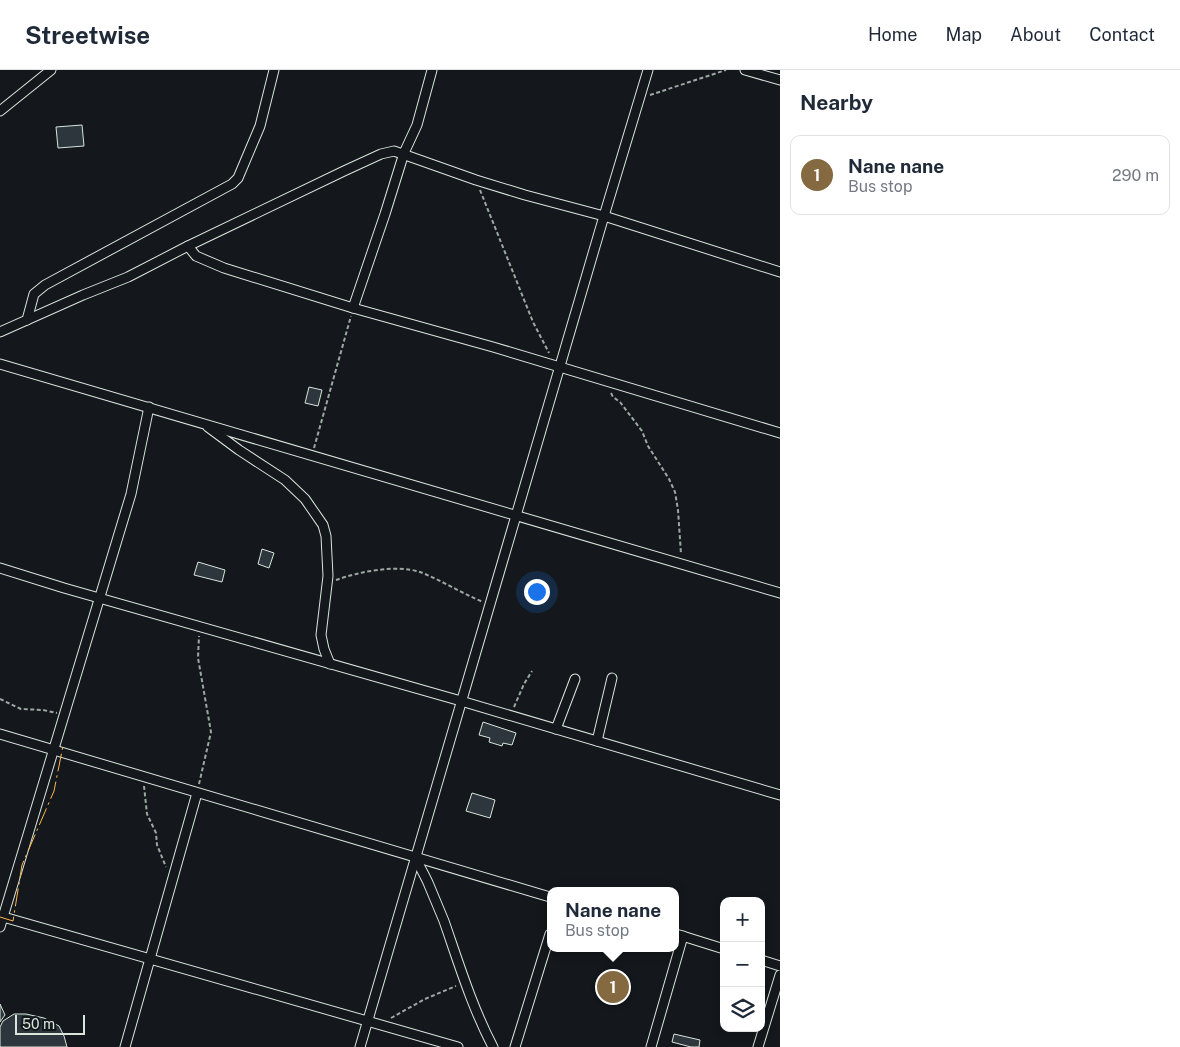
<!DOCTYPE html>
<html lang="en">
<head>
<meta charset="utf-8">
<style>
	:root { --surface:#fff; --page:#f6f6f7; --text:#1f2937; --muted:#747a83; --line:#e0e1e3; --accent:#846941 }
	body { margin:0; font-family:"Public Sans",sans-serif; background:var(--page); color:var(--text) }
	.controls { position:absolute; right:15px; bottom:15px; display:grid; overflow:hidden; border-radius:10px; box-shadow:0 2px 8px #0003 }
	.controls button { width:45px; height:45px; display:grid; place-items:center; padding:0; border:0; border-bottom:1px solid var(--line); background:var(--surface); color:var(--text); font:25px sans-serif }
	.scale { position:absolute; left:15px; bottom:12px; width:70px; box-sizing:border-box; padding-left:5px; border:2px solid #d8e6dc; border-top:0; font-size:14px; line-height:18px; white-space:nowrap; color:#d8e6dc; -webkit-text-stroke:4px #14181c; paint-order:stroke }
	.you { position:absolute; left:536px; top:521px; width:18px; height:18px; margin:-12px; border:4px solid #fff; border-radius:50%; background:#1a73e8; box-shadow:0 0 0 8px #1a73e833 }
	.badge { display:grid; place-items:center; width:32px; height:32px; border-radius:50%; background:var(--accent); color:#fff; font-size:16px; font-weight:700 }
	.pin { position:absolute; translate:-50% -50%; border:2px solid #fff; box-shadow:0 1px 5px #0006 }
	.popup { position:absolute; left:547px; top:817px; width:132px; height:65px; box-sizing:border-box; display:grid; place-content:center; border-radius:10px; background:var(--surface); filter:drop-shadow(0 1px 4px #0005); font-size:16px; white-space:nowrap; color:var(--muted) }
	.popup b { font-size:19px; color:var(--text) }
	.popup::after { content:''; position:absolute; left:50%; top:100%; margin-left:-10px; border:10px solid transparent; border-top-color:var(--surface) }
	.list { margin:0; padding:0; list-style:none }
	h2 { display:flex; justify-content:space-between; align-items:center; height:65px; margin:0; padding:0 20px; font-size:21px }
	h2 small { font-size:16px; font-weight:400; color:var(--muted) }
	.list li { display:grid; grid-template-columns:32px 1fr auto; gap:15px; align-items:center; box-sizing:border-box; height:80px; margin:0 10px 10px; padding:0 10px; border:1px solid var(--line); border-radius:10px }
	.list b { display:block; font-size:19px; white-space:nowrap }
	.list p { margin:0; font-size:16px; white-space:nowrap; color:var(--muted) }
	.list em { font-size:16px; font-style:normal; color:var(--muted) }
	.icon { flex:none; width:28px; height:28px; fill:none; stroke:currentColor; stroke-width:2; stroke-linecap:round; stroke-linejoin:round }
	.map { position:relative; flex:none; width:780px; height:977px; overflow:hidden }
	header { display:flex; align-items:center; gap:30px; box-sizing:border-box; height:70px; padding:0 25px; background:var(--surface); border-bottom:1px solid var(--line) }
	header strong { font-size:24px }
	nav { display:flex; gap:28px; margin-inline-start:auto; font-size:18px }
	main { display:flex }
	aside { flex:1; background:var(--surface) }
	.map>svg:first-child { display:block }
	.building { fill:#2c363c; stroke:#d8e6dc }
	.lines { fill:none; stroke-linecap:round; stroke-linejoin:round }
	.minor-casing { stroke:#d8e6dc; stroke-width:11 }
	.path { stroke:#9da8a2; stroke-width:2; stroke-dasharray:4 2.5; stroke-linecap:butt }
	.minor { stroke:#14181c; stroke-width:9 }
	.power { stroke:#ffb74d; stroke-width:1; stroke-dasharray:18 4 2.5 4; stroke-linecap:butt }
</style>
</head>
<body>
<header>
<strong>Streetwise</strong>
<nav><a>Home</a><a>Map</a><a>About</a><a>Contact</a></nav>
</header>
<main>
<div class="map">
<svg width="780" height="977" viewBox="0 0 780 977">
	<rect width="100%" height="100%" fill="#14181c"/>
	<!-- building -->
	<g class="building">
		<path d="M 82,55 L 84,76 L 58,78 L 56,57 Z"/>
		<path d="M 309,317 L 322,320 L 318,336 L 305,333 Z"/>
		<path d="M 262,479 L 274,483 L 269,498 L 258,494 Z"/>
		<path d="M 198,492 L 225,500 L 222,512 L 194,505 Z"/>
		<path d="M 483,652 L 516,663 L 512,675 L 503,673 L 502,676 L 489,672 L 490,668 L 479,665 Z"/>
		<path d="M 472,723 L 495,730 L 490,748 L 466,741 Z"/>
		<path d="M 0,934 L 5,945 L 0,952 Z"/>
		<path d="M 14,944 L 26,944 L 44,948 L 59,956 L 64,966 L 67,977 L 0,977 L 0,957 L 3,951 Z"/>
		<path d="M 674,964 L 700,970 L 699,977 L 691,977 L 672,972 Z"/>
	</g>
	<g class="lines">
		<defs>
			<g id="minor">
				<path d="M 745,0 L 780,10"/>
				<path d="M 0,41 L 51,0"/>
				<path d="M 188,176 L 196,186 L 224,198 L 353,238 L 493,277 L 780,363"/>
				<path d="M 353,238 L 385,144 L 404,83 L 417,55 L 432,0"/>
				<path d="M 27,250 L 34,224 L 45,215 L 232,114 L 238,108 L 260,56 L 274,0"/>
				<path d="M 0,262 L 83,225 L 128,207 L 188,176 L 344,101 L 381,84 L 394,81 L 476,110 L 525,125 L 604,146 L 780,202"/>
				<path d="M 0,294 L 780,523"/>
				<path d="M 208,357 L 239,380 L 285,410 L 305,429 L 323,455 L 326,466 L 328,506 L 321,565 L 324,579 L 330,594"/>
				<path d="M 0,498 L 64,518 L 461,631 L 780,725"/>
				<path d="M 556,659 L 575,609"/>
				<path d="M 0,664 L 550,827"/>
				<path d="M 597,671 L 612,608"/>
				<path d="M 416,787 C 419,797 425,805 429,815 C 434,827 439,839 444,851 C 459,894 472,937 493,977"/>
				<path d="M 0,846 L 458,977"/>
				<path d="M 0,857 L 131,424 L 149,337"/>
				<path d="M 676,864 L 724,879"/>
				<path d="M 761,890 L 780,896"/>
				<path d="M 125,977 L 197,723"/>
				<path d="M 360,977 L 604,146 L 648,0"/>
				<path d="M 515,977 L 550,864"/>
				<path d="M 651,977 L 683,866"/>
				<path d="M 758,977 L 780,905"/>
			</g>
		</defs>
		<!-- minor casing -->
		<use href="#minor" class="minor-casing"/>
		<!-- path -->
		<g class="path">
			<path d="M 650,25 L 726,0"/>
			<path d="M 480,120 L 533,252 L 549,283"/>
			<path d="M 611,323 L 613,327 L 620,332 L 642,361 L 648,376 L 669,409 L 675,422 L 678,440 L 681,484"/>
			<path d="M 314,378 L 351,246"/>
			<path d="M 336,510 C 358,502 396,494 420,502 C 441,510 461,523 483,532"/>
			<path d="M 0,629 L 21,639 L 43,640 L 57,643"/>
			<path d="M 514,637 L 524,614 L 532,601"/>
			<path d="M 199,714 L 211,662 L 198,588 L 199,566"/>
			<path d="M 144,716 L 147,744 L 156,763 L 157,775 L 166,797"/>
			<path d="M 549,856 L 550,850"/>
			<path d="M 391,948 L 425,929 L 456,916"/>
		</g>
		<!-- minor -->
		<use href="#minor" class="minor"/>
		<!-- power -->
		<path class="power" d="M 0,847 L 13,851 L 22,795 L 54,721 L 63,676"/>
	</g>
</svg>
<div class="controls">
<button>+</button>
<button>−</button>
<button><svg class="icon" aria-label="layers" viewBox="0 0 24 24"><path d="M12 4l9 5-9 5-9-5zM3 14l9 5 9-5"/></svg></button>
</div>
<div class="scale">50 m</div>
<div class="you"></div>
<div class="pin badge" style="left:613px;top:917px">1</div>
<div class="popup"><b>Nane nane</b>Bus stop</div>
</div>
<aside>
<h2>Nearby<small></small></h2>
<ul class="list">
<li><span class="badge">1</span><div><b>Nane nane</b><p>Bus stop</p></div><em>290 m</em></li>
</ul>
</aside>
</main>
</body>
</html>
